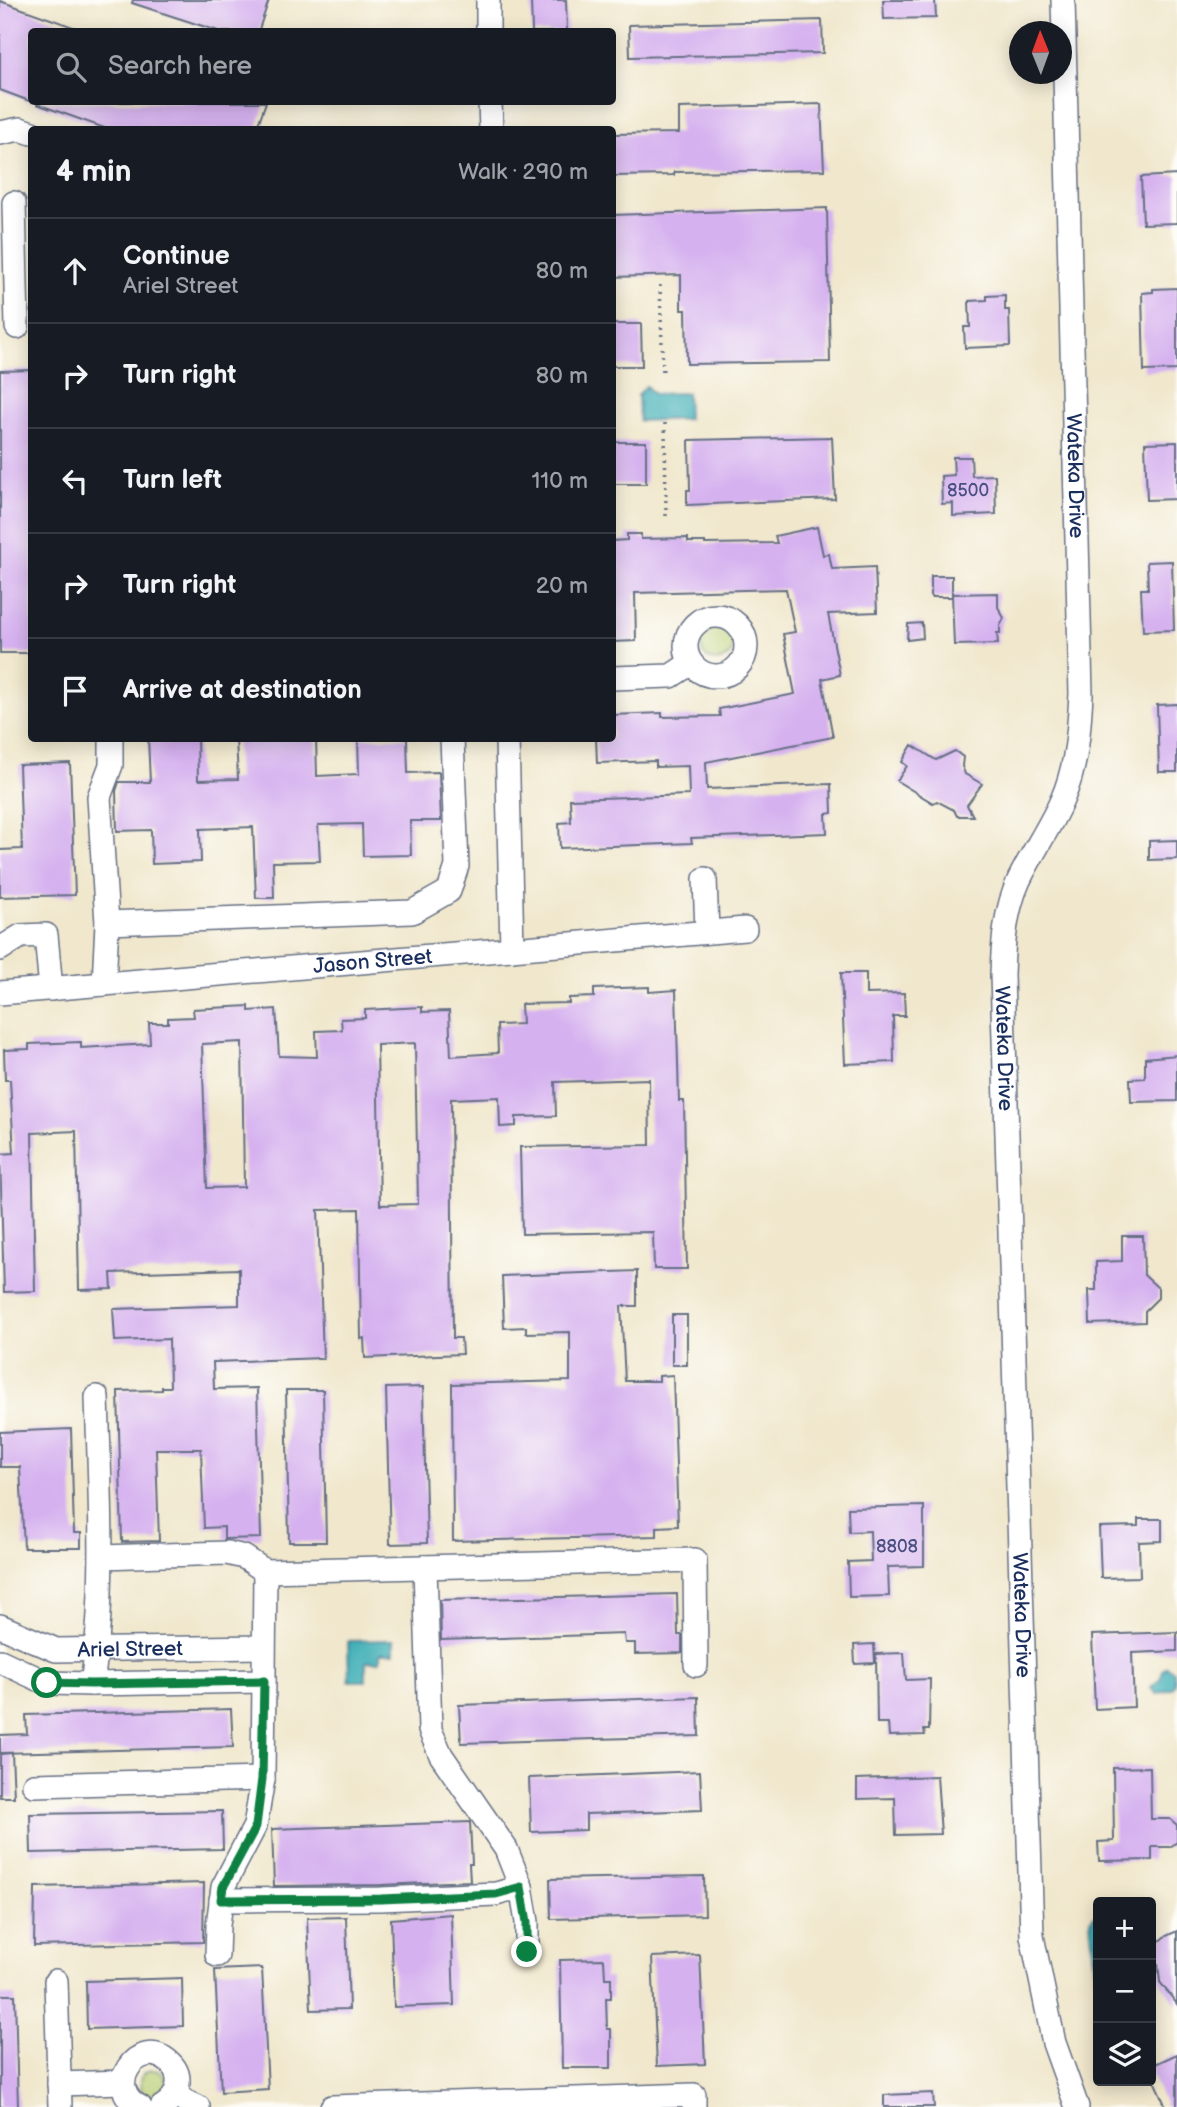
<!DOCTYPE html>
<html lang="en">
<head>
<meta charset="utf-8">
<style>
	:root { --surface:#171b24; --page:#242831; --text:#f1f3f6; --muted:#9ea1a6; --line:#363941 }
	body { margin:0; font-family:"Balsamiq Sans",sans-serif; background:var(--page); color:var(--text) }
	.controls { position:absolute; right:21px; bottom:21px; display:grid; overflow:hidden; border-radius:7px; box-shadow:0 4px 18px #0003 }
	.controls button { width:63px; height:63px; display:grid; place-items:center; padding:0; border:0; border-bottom:2px solid var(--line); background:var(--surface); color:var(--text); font:35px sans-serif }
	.compass { position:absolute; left:1009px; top:21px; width:63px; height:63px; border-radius:50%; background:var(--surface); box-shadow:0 4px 18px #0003; rotate:359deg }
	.stop { position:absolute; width:21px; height:21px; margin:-16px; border:5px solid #0b8043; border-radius:50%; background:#fff }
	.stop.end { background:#0b8043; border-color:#fff; box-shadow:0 2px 7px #0008 }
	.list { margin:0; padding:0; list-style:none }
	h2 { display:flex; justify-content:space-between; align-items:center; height:91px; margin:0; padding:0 28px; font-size:30px }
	h2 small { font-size:23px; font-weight:400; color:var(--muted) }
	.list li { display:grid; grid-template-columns:46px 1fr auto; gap:21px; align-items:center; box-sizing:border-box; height:105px; padding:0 28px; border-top:2px solid var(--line) }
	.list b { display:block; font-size:26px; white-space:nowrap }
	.list p { margin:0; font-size:23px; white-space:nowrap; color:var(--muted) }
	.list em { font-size:23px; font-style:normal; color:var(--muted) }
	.icon { flex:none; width:38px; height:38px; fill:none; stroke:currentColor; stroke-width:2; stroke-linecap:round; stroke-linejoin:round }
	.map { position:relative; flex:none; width:1177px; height:2107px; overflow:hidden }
	.search { position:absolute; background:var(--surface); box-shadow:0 4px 18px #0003; left:28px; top:28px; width:588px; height:77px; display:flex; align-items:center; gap:18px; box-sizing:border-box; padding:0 24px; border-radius:7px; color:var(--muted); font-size:26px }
	.panel { position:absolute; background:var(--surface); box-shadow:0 4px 18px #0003; left:28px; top:126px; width:588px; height:616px; border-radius:7px }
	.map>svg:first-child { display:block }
	.green { fill:#b7cd71; stroke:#697e68; stroke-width:2 }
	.water { fill:#3daeb6; stroke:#2c6e8a; stroke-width:2 }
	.building { fill:#d5b1ef; fill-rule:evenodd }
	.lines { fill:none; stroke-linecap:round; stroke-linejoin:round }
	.minor-casing { stroke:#666f84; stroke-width:26 }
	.path { stroke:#666f84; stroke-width:3.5; stroke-dasharray:2 5; stroke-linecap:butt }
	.minor { stroke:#fff; stroke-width:23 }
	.route { stroke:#0b8043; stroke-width:9 }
	.labels { text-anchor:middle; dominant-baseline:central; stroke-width:6; stroke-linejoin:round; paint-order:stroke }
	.number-label { font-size:18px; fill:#4a5082 }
	.street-label { font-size:21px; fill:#1b2f5e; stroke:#fdfcf7 }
</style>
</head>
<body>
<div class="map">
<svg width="1177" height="2107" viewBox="0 0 1177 2107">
	<rect width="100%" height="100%" fill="#fdfcf7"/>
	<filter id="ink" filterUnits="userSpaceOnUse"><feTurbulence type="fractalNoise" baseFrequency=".0143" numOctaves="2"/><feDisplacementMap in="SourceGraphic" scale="14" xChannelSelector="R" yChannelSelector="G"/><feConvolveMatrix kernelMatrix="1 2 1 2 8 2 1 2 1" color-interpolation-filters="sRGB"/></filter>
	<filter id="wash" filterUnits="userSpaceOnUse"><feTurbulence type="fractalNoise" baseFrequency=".00686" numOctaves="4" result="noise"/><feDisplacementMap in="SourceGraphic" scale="28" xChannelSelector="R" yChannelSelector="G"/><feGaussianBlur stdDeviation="1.57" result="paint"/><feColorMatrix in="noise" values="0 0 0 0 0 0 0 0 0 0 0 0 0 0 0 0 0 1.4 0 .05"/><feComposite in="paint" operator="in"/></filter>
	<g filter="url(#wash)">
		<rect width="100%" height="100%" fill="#f0e7cc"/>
		<!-- green -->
		<g class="green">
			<circle cx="717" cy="645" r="16"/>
			<circle cx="153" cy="2083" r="13"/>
		</g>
		<!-- water -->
		<g class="water">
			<path d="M 646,386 L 654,394 L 687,393 L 688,419 L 639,421 L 638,395 Z"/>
			<path d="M 394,1640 L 394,1653 L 380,1653 L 380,1661 L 366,1662 L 366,1681 L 349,1681 L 348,1641 Z"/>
			<path d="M 1167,1667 L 1174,1671 L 1175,1685 L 1172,1689 L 1157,1694 L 1151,1687 L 1160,1679 L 1163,1670 Z"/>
			<path d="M 1094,1916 L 1098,1916 L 1098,1984 L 1096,1981 L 1090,1920 Z"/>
		</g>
		<g id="blocks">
			<!-- building -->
			<g class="building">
				<path d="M 133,0 L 269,0 L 258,32 L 221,32 L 132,3 Z"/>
				<path d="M 531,0 L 566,0 L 567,32 L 532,32 Z"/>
				<path d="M 883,0 L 935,0 L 936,18 L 884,19 Z"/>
				<path d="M 0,1 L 79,29 L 78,32 L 32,32 L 32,102 L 0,90 Z"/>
				<path d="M 822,20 L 823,53 L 630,57 L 629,25 Z"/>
				<path d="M 37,102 L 266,102 L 256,130 L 110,130 L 37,104 Z"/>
				<path d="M 821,104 L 824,170 L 674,172 L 674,175 L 612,176 L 612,134 L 679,133 L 679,108 Z"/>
				<path d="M 1177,175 L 1177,223 L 1143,224 L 1141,177 Z"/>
				<path d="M 827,208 L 830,362 L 687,364 L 686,310 L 681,310 L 681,275 L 612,277 L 612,215 Z"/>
				<path d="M 1177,288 L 1177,370 L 1144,371 L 1142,293 L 1153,292 L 1153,289 Z"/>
				<path d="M 1005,295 L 1005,310 L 1009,310 L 1010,346 L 965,348 L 964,327 L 970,327 L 969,301 L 987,300 L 987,296 Z"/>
				<path d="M 612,324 L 641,324 L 642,366 L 612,366 Z"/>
				<path d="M 32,370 L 32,653 L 0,653 L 0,371 Z"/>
				<path d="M 832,437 L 835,499 L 687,505 L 687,490 L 690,490 L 689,440 Z"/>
				<rect x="612" y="442" width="34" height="42"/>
				<path d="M 1177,442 L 1177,499 L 1147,500 L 1145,443 Z"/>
				<path d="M 953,457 L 971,457 L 972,476 L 995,475 L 996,514 L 953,516 L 953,503 L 942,504 L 941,476 L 954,475 Z"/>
				<path d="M 817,527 L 823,555 L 829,554 L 832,569 L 875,567 L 877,612 L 828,614 L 840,675 L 822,679 L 833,737 L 706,762 L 707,789 L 831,784 L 832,813 L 826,814 L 827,833 L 691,838 L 692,843 L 560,848 L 559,823 L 571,822 L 570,799 L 689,795 L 688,766 L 656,767 L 656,761 L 597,763 L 596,738 L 612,738 L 612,715 L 662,713 L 662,717 L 720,716 L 719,709 L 795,694 L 783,634 L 795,632 L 786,589 L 635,593 L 636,641 L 612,642 L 612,541 L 627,540 L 627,534 L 641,534 L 641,539 L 688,538 L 688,542 L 705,542 L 705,544 L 777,543 L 775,536 Z"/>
				<path d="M 1172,561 L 1174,630 L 1143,631 L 1141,589 L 1148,589 L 1147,562 Z"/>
				<rect x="931" y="576" width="21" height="21"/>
				<path d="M 998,593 L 998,607 L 1004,618 L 1000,626 L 1000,633 L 997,633 L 998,644 L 954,645 L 952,594 Z"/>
				<path d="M 922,623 L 923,638 L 907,640 L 908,624 Z"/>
				<path d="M 1177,704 L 1177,772 L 1159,772 L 1157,705 Z"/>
				<path d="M 148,738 L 197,738 L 198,780 L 238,779 L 236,738 L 316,738 L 317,776 L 359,774 L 358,738 L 407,738 L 408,773 L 439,772 L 441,821 L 410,821 L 411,855 L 363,856 L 362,824 L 318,825 L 320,861 L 273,862 L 274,898 L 256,898 L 253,827 L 200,829 L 201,862 L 152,864 L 151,830 L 117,831 L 116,791 L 119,782 L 150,782 Z"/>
				<path d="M 912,745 L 936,760 L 955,751 L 963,757 L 962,766 L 965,774 L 982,784 L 967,805 L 973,816 L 957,816 L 954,810 L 937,801 L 933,803 L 897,781 L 907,766 L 902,762 Z"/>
				<path d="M 70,763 L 75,895 L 0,897 L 0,850 L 22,849 L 19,765 Z"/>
				<path d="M 1177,840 L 1177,859 L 1149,860 L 1149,841 Z"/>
				<path d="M 841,973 L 866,973 L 866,994 L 904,993 L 905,1016 L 893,1016 L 894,1062 L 845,1064 Z"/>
				<path d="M 649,987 L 649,992 L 676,990 L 679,1101 L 684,1101 L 687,1269 L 654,1269 L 653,1232 L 522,1234 L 520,1147 L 650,1145 L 649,1079 L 555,1082 L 556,1116 L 516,1117 L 516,1126 L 500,1127 L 499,1097 L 451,1099 L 453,1338 L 461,1338 L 462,1354 L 365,1358 L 364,1338 L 361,1339 L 359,1209 L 318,1210 L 323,1358 L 213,1362 L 214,1389 L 257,1388 L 261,1538 L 224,1539 L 224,1527 L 204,1528 L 201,1449 L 156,1449 L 159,1541 L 122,1542 L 118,1391 L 162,1390 L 162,1387 L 170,1387 L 169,1339 L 115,1341 L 113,1309 L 239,1305 L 239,1269 L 111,1273 L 112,1289 L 79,1290 L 76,1131 L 32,1133 L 35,1291 L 4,1292 L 0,1154 L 14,1153 L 10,1080 L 5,1080 L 4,1050 L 29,1049 L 29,1044 L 81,1042 L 81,1048 L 150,1044 L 149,1023 L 168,1023 L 168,1018 L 194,1017 L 193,1009 L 249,1006 L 249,1011 L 276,1009 L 279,1056 L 317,1057 L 316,1031 L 342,1030 L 341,1019 L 365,1018 L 365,1010 L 422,1007 L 422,1012 L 449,1011 L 451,1056 L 498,1053 L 497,1025 L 522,1024 L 521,1004 L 569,1003 L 569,998 L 594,997 L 594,989 ZM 242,1042 L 244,1187 L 207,1188 L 202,1044 ZM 415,1043 L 418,1204 L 380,1205 L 377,1045 Z"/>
				<path d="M 1177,1055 L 1177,1101 L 1131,1102 L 1130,1079 L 1145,1078 L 1145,1058 Z"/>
				<path d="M 1122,1236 L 1143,1236 L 1144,1275 L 1158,1288 L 1158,1298 L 1145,1311 L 1145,1322 L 1090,1324 L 1089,1290 L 1096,1290 L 1096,1262 L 1122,1261 Z"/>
				<path d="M 637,1271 L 637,1306 L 621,1306 L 625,1381 L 659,1381 L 659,1376 L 673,1375 L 678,1526 L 657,1527 L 657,1536 L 453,1541 L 452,1384 L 570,1381 L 570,1332 L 526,1333 L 526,1327 L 504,1328 L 502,1276 Z"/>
				<rect x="672" y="1315" width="15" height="50"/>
				<path d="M 423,1387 L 427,1543 L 390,1544 L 386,1388 Z"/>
				<path d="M 286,1390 L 323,1390 L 326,1542 L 289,1542 Z"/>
				<path d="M 71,1429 L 74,1533 L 81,1533 L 81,1548 L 24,1548 L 20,1467 L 0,1467 L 0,1432 Z"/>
				<path d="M 924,1506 L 924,1566 L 888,1567 L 889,1596 L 849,1597 L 848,1562 L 871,1561 L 870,1531 L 849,1532 L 848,1508 Z"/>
				<path d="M 1138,1519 L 1162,1519 L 1162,1541 L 1139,1542 L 1140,1577 L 1101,1578 L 1099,1527 L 1138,1526 Z"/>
				<path d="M 677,1594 L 678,1635 L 682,1635 L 682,1653 L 635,1654 L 635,1643 L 625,1643 L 624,1634 L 441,1640 L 440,1600 Z"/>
				<path d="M 1177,1632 L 1177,1651 L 1132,1653 L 1134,1707 L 1095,1709 L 1092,1635 Z"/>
				<path d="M 874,1644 L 875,1663 L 855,1664 L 854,1645 Z"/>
				<path d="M 904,1653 L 906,1680 L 930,1679 L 929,1730 L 924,1730 L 925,1735 L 889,1736 L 888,1723 L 877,1723 L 876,1654 Z"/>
				<path d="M 698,1697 L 699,1736 L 461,1743 L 459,1705 Z"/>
				<path d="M 231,1709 L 233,1747 L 0,1753 L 0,1735 L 27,1734 L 26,1715 Z"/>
				<path d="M 12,1753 L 14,1797 L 0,1797 L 0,1754 Z"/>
				<path d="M 1150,1767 L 1151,1819 L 1170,1819 L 1177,1825 L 1177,1842 L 1170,1847 L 1152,1847 L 1152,1860 L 1099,1861 L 1098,1842 L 1114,1841 L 1113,1768 Z"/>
				<path d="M 700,1771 L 702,1810 L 586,1814 L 586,1830 L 531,1832 L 529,1778 Z"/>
				<path d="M 937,1776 L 941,1834 L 896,1835 L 895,1798 L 857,1799 L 857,1779 Z"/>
				<path d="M 222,1811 L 223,1849 L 31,1853 L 30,1814 Z"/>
				<path d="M 470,1822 L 472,1864 L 469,1864 L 470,1881 L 381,1885 L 274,1886 L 272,1829 Z"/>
				<path d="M 704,1876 L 705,1915 L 551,1919 L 550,1879 Z"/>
				<path d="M 204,1883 L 203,1942 L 34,1946 L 35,1887 Z"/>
				<path d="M 451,1914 L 454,2005 L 394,2007 L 391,1919 Z"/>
				<path d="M 346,1917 L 349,2009 L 311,2010 L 307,1918 Z"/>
				<path d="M 1177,1931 L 1177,2004 L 1160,1982 L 1158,1964 L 1151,1964 L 1151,1946 L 1154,1946 L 1164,1937 Z"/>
				<path d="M 700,1955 L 705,2064 L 657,2066 L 652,1957 Z"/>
				<path d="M 604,1959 L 605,1978 L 611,1978 L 611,1998 L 606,1998 L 607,2029 L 611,2029 L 611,2068 L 562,2068 L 560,1960 Z"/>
				<path d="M 262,1968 L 268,2089 L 221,2092 L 215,1970 Z"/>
				<path d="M 182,1978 L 183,2026 L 87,2029 L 86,1981 Z"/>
				<path d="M 0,1995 L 15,1995 L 18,2107 L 0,2107 Z"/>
				<path d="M 1177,2054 L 1177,2107 L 1166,2107 L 1151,2074 L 1151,2066 Z"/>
				<path d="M 933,2093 L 934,2107 L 884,2107 L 884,2095 Z"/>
			</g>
		</g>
	</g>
	<g filter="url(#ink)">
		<use href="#blocks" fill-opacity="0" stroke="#666f84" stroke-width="2"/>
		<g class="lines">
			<defs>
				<g id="minor">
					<path d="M 488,0 L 488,32"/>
					<path id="s1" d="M 1063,0 L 1081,694 C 1079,730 1077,766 1062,800 C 1050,827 1032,853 1019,880 C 1005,911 1003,943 1002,975 L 1032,1936 L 1054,2043 L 1077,2107"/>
					<path d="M 490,102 L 491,130"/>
					<path d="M 0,133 L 20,129 L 32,133"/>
					<path d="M 14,203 L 17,327"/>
					<circle cx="716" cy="646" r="30"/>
					<path d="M 612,678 L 671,676 L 691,663"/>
					<path d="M 507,738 L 512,949"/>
					<path d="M 705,879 L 707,932"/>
					<path d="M 107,923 L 412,912 L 449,891 L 457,866 L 452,738"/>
					<path d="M 0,949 L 21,936 L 46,935 L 51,989"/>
					<path d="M 104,984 L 107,923 L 99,797 L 111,765 L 111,738"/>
					<path id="s2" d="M 0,993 L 745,929"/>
					<path d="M 102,1557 L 227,1553 L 244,1557 L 265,1571 L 695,1560 L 696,1665"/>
					<path d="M 425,1567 L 430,1730 L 441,1755 L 506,1849 L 521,1887 L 527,1922 L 527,1952"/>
					<path id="s3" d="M 0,1626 L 56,1650 L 263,1647"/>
					<path d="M 0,1661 L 47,1683 L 92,1684 L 264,1681"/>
					<path d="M 92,1684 C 106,1589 100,1493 97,1397"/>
					<path d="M 34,1785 L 263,1779"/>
					<path d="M 221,1900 L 381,1899 L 496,1894 L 521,1887"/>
					<path d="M 217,1955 L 218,1925 L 223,1887 L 255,1826 L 263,1779 L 265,1571"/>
					<path d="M 56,1981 L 60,2107"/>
					<path d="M 59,2084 L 123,2082"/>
					<path d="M 174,2096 L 198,2107"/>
					<path d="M 140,2107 C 102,2088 138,2036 168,2061 C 174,2066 178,2073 178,2080 C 179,2092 172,2101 162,2107"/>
					<path d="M 332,2107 L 694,2095 L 694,2107"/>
				</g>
			</defs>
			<!-- minor casing -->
			<use href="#minor" class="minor-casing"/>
			<!-- path -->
			<g class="path">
				<path d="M 660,285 L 663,375"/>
				<path d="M 665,423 L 666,516"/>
			</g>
			<!-- minor -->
			<use href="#minor" class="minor"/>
		</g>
	</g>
	<g class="lines" filter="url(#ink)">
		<!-- route -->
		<path class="route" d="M 47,1683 L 92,1684 L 264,1681 L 262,1779 L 256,1826 L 223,1887 L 221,1900 L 381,1899 L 496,1894 L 521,1887 L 527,1922 L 527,1952"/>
	</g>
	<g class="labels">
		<!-- number labels -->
		<g class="number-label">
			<text x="968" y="490">8500</text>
			<text x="897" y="1546">8808</text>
		</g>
		<!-- street labels -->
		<g class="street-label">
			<text stroke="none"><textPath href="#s1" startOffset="476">Wateka Drive</textPath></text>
			<text stroke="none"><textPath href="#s2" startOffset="374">Jason Street</textPath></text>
			<text stroke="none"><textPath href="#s1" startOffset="1064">Wateka Drive</textPath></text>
			<text stroke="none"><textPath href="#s1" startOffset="1631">Wateka Drive</textPath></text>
			<text stroke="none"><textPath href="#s3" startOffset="135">Ariel Street</textPath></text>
		</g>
	</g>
</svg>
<div class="controls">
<button>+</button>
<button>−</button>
<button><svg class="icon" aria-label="layers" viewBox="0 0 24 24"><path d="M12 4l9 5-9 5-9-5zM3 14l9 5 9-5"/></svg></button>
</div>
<svg class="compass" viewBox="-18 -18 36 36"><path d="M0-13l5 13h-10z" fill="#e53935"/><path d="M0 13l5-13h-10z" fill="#9ea1a6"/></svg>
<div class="stop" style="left:47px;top:1683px"></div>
<div class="stop end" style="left:527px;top:1952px"></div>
<div class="search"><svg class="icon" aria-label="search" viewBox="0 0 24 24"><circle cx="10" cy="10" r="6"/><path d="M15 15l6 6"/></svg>Search here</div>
<section class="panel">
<h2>4 min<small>Walk · 290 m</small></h2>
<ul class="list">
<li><svg class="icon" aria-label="ahead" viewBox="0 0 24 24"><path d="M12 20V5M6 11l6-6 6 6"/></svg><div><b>Continue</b><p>Ariel Street</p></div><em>80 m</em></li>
<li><svg class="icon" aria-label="right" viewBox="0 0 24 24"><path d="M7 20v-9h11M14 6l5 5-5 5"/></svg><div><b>Turn right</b></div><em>80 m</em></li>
<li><svg class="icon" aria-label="left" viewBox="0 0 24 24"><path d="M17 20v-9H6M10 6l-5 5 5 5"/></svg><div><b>Turn left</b></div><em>110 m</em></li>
<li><svg class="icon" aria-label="right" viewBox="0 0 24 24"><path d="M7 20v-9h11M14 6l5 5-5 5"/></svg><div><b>Turn right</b></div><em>20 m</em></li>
<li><svg class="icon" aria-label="arrive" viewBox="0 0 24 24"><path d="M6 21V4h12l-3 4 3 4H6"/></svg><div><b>Arrive at destination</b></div></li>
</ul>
</section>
</div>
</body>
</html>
